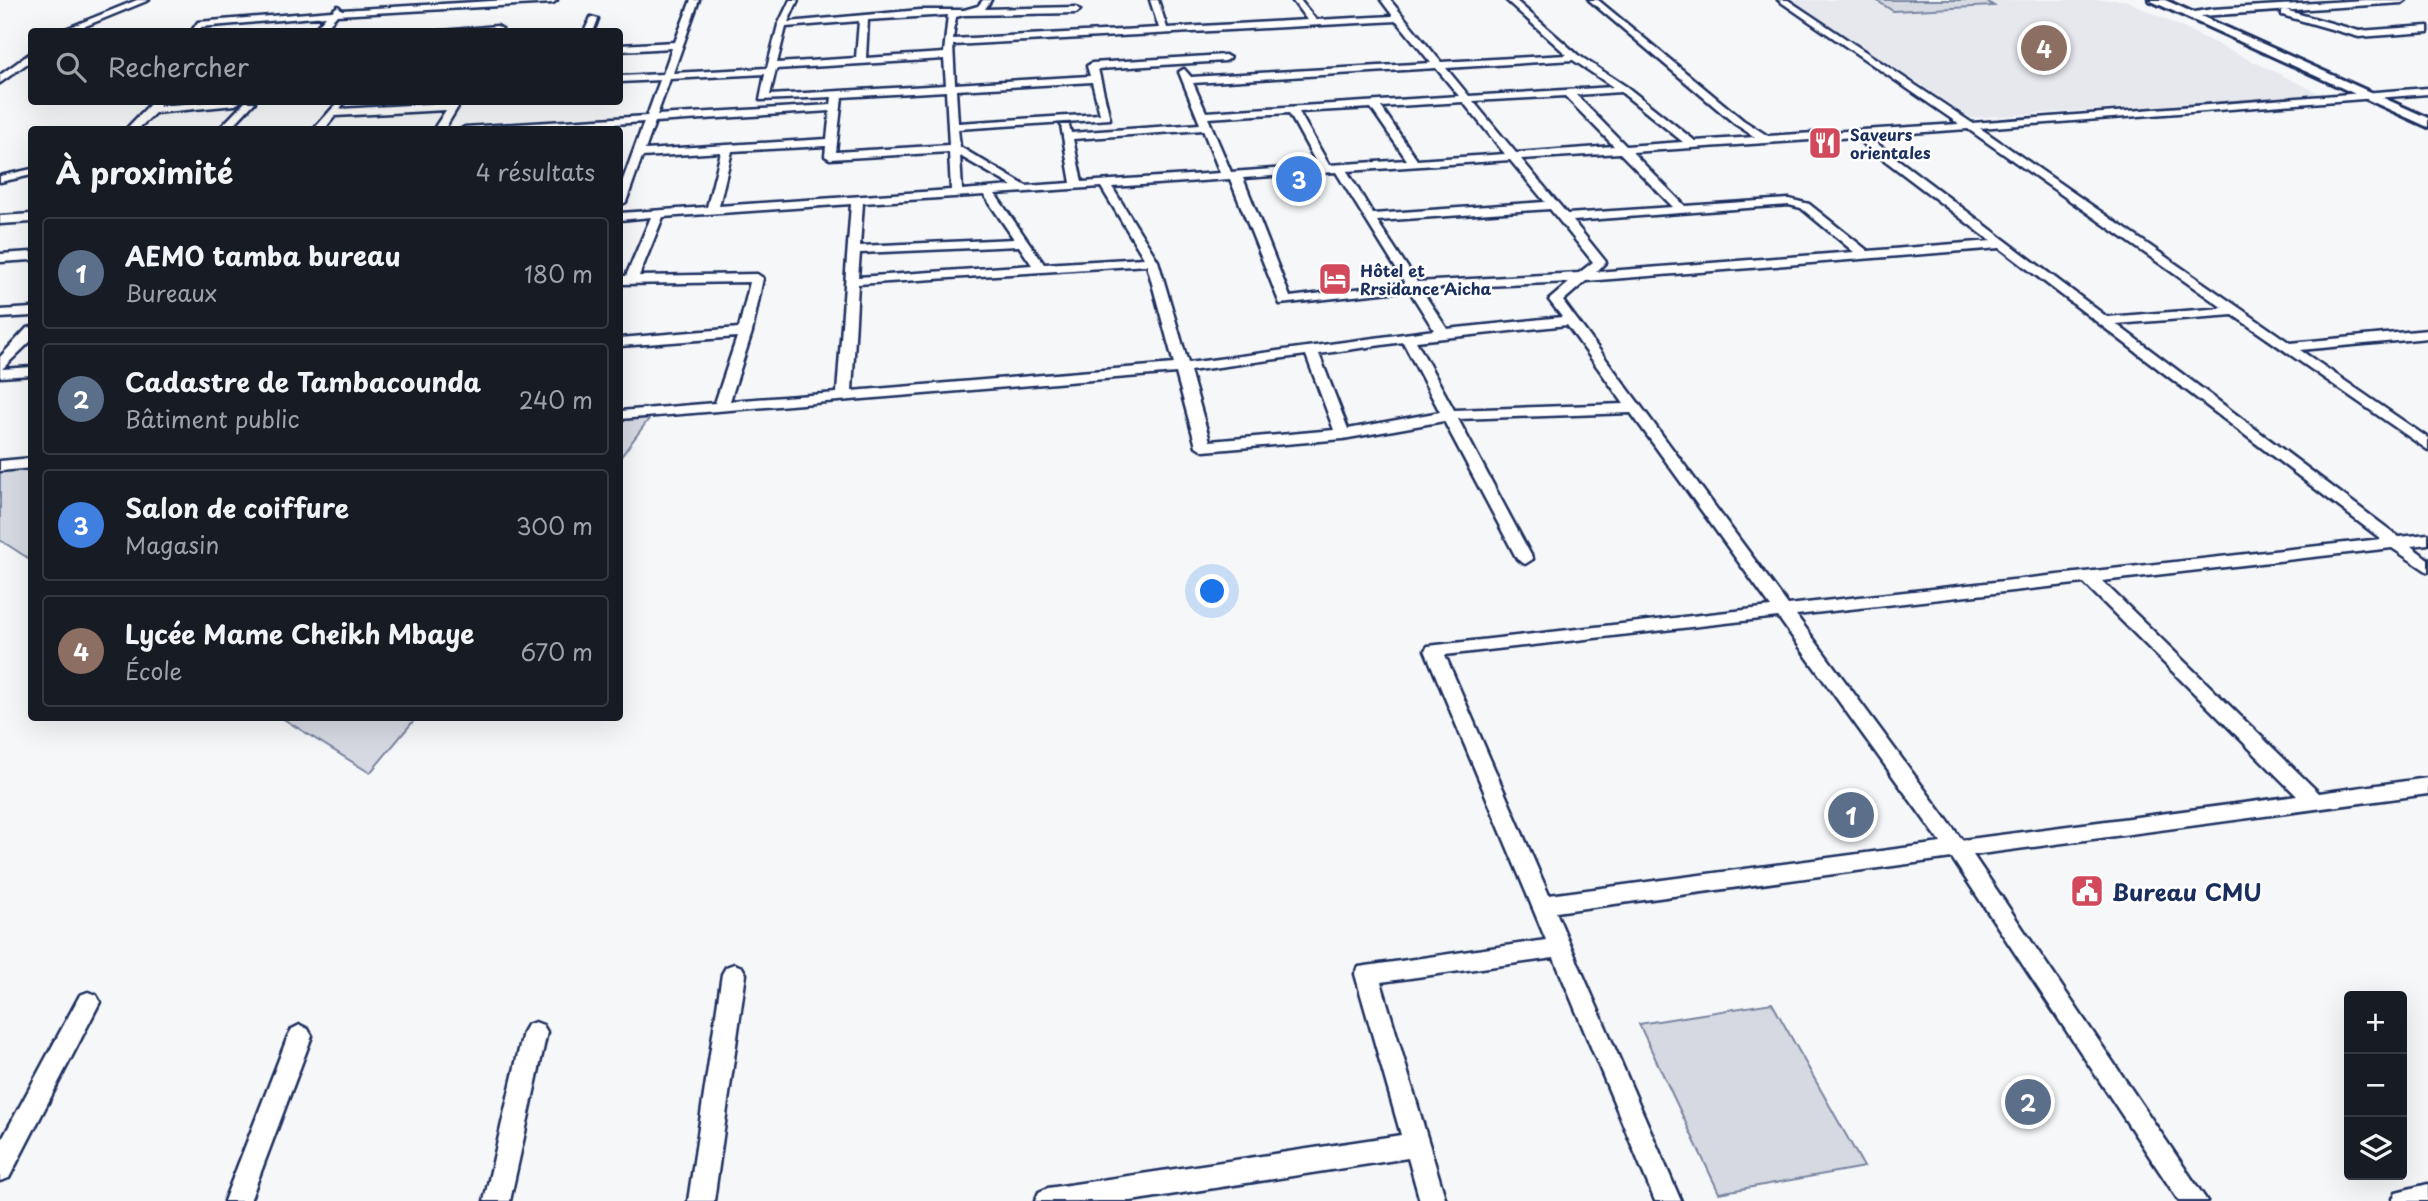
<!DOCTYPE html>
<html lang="fr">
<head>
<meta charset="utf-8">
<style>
	:root { --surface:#171b24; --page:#242831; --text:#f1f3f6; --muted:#9ea1a6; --line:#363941; --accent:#d1495b }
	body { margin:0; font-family:"Playpen Sans",sans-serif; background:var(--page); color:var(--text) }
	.controls { position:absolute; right:21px; bottom:21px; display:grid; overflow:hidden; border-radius:7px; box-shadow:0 7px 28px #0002 }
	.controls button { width:63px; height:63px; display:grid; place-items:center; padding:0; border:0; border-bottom:2px solid var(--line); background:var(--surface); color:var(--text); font:35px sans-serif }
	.you { position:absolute; left:1213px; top:592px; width:24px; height:24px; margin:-18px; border:5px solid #fff; border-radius:50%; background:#1a73e8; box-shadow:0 0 0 10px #1a73e833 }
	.badge { display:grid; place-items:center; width:46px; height:46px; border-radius:50%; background:var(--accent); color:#fff; font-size:23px; font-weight:700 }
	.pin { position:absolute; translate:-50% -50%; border:4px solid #fff; box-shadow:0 2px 7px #0006 }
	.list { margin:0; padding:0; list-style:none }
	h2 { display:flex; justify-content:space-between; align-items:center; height:91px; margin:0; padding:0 28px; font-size:30px }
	h2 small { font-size:23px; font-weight:400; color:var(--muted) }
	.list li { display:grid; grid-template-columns:46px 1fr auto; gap:21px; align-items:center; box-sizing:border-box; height:112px; margin:0 14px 14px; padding:0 14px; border:2px solid var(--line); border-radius:7px }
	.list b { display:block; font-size:26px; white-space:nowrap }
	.list p { margin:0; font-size:23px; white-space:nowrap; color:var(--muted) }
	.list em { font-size:23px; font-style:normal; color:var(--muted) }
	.icon { flex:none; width:38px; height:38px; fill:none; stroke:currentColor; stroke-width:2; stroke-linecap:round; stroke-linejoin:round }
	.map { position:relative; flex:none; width:2428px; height:1201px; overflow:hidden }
	.search { position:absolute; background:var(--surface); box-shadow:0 7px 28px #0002; left:28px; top:28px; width:595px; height:77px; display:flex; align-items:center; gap:18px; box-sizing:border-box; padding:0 24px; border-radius:7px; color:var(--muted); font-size:26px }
	.panel { position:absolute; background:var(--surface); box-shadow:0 7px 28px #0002; left:28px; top:126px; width:595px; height:595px; border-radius:7px }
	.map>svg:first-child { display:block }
	.built { fill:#e6e8ee }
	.green { fill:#d6d9e2; stroke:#7884a0; stroke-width:2 }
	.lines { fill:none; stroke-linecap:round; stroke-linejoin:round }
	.street-casing { stroke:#1b2f5e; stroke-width:5 }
	.secondary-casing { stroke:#1b2f5e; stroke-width:6 }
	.street { fill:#fff; fill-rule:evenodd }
	.secondary { fill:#fff; fill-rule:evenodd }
	.labels { text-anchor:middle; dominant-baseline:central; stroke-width:5; stroke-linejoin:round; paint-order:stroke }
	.far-poi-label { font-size:16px; font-weight:bold; fill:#1b2f5e; stroke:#fff; text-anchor:start }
	.near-poi-label { font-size:23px; font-weight:bold; fill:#1b2f5e; stroke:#fff; text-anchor:start }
</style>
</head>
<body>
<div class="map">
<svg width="2428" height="1201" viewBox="0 0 2428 1201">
	<rect width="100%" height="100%" fill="#f6f7f9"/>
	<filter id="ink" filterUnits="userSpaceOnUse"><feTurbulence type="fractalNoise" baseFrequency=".0143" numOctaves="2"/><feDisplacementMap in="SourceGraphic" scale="14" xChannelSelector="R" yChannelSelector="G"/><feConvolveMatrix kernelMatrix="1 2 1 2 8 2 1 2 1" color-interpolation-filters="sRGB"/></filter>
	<g filter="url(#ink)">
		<!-- built -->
		<path class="built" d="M 1792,0 L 2125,0 L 2323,95 L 1971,118 Z"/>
		<!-- green -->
		<g class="green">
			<path d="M 1876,0 L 1984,0 L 1994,6 L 1893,11 Z"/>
			<path d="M 654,412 L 620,458 L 620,415 Z"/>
			<path d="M 31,463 L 31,560 L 0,540 L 0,466 Z"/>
			<path d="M 282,718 L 416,718 L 370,773 Z"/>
			<path d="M 1772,1003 L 1864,1167 L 1719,1193 L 1639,1024 Z"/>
		</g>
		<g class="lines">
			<defs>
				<g id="street">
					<path d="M 137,0 L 149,0 L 71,32 L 58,32 Z"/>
					<path d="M 509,0 L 557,0 L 553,3 L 337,15 L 322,32 L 312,32 L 326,16 L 201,27 L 200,32 L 191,32 L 198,22 L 332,11 L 338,6 L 342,10 Z"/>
					<path d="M 691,0 L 699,0 L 673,73 L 767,68 L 778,25 L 790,0 L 798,0 L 788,22 L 920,10 L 964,10 L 978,6 L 983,0 L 991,0 L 985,9 L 1076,7 L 1080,10 L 1076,13 L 964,15 L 956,17 L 953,39 L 1159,28 L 1150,0 L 1158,0 L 1167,28 L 1307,20 L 1292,0 L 1300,0 L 1316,20 L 1393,16 L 1381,0 L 1390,0 L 1441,62 L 1567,55 L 1506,0 L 1515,0 L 1578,55 L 1627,87 L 1695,141 L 1755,137 L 1735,124 L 1589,0 L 1598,0 L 1743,120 L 1768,136 L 1959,124 L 1778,0 L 1788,0 L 1972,123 L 2428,88 L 2428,94 L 1980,128 L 2290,343 L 2428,330 L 2428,338 L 2300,350 L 2428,438 L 2428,450 L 2233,315 L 2116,324 L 2399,537 L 2428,534 L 2428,544 L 2411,546 L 2428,559 L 2428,572 L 2392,548 L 2102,581 L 2319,793 L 2428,778 L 2428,794 L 1973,855 L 2207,1201 L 2179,1201 L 1952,858 L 1556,912 L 1681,1201 L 1655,1201 L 1554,958 L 1381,982 L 1446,1201 L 1420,1201 L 1408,1158 L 1131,1201 L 1035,1201 L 1039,1192 L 1048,1188 L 1401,1135 L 1355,974 L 1359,967 L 1546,940 L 1425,650 L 1428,646 L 1771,607 L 1631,413 L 1458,419 L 1533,559 L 1525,564 L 1517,559 L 1444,421 L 1343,439 L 1204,451 L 1196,446 L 1176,373 L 620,419 L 620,411 L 715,403 L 737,337 L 620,346 L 620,338 L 739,328 L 750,282 L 620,284 L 620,276 L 626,276 L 651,217 L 620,220 L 620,213 L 707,207 L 721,152 L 642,157 L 626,202 L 620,205 L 620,188 L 644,122 L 526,130 L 460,130 L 465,127 L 647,116 L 660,80 L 620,82 L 620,76 L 663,74 L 672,48 L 620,51 L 620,45 L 675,42 ZM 948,15 L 944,53 L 866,58 L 868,20 ZM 859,21 L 856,58 L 777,63 L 786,27 ZM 1397,21 L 1431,63 L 1191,77 L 1184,69 L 1179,72 L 1200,124 L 1071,133 L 1069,125 L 1061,125 L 1071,183 L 1026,186 L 960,147 L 958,129 L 1110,119 L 1098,69 L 1225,61 L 1230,58 L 1225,55 L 1092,63 L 1087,66 L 1090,76 L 955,84 L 953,45 ZM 944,59 L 946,85 L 770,95 L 776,69 ZM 1573,60 L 1613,87 L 1469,96 L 1446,68 ZM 1436,68 L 1459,96 L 1206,112 L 1193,83 ZM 765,74 L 760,100 L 832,97 L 831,105 L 657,115 L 670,79 ZM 1092,82 L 1100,114 L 958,123 L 956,90 ZM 946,91 L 949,145 L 836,152 L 842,97 ZM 1621,92 L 1683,142 L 1626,146 L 1576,95 ZM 1565,96 L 1614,146 L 1516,153 L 1473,101 ZM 1463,102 L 1505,154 L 1417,160 L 1381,107 ZM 1371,108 L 1407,160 L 1329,165 L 1299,112 ZM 830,111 L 827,139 L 645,150 L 655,122 ZM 1289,113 L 1318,166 L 1231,172 L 1208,118 ZM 1968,129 L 2223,308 L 2107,317 L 1867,136 ZM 1203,130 L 1220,173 L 1082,182 L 1073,139 ZM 1854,137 L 1991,241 L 1868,251 L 1809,204 L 1789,199 L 1685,206 L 1632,152 ZM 826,146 L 825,156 L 830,159 L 949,152 L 951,190 L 719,206 L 732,151 ZM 1620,153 L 1673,207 L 1567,214 L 1521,159 ZM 960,156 L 1012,186 L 962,190 ZM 1510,160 L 1545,202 L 1373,214 L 1347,171 ZM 1336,172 L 1405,283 L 1290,297 L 1243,178 ZM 1230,179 L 1280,304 L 1409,290 L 1434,330 L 1188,363 L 1158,261 L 1112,187 ZM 1101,187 L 1144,258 L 1044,264 L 995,194 ZM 984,195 L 1014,239 L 860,246 L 863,203 ZM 851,204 L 837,393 L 730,401 L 752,332 L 763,278 L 757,274 L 639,276 L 663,217 ZM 1789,205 L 1801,208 L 1854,252 L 1596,272 L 1606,262 L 1573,221 ZM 1550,209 L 1593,262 L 1579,273 L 1417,282 L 1377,221 ZM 1019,246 L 1032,265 L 858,277 L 860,253 ZM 2000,248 L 2381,539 L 1788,605 L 1563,301 L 1586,281 ZM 1147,265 L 1174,364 L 852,391 L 858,284 ZM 1570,282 L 1549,300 L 1562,317 L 1447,329 L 1421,289 ZM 1567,325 L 1624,404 L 1454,410 L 1416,341 ZM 1403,342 L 1440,412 L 1348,429 L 1319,354 ZM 1306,355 L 1334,430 L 1210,441 L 1190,371 ZM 2084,583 L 2297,796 L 1962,840 L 1796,615 ZM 1778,617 L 1941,843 L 1549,895 L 1445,655 Z"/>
					<path d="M 2365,0 L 2406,0 L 2402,3 L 2186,17 L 2182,14 L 2213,9 Z"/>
					<path d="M 2285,10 L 2359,31 L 2428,26 L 2428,32 L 2359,37 L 2282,15 L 2282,11 Z"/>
					<path d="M 591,17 L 598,19 L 593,32 L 584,32 Z"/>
					<path d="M 497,26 L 502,29 L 500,31 L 432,32 Z"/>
					<path d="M 32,52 L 32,60 L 0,83 L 0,75 Z"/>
					<path d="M 152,102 L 162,102 L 159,106 L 209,102 L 240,102 L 235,105 L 155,113 L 137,130 L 125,130 Z"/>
					<path d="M 245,102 L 255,102 L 229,130 L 218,130 Z"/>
					<path d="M 338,102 L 343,105 L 340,109 L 461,102 L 444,130 L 433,130 L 446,110 L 335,116 L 324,130 L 313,130 Z"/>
					<path d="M 32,169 L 32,175 L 0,182 L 0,176 Z"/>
					<path d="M 32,214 L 32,222 L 0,224 L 0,216 Z"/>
					<path d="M 32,252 L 32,260 L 0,262 L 0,254 Z"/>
					<path d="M 32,308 L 32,316 L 0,318 L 0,310 Z"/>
					<path d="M 32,327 L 32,340 L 2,369 L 32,367 L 32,375 L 0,377 L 0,357 L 27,328 Z"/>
					<path d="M 32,458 L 32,468 L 0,471 L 0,461 Z"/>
					<path d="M 734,964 L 742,967 L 746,974 L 714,1201 L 688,1201 L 722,974 L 726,967 Z"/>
					<path d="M 88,992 L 96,995 L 100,1002 L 9,1178 L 0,1181 L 0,1143 L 80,995 Z"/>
					<path d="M 535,1022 L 543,1025 L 547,1032 L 510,1201 L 484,1201 L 523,1032 L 527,1025 Z"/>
					<path d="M 300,1025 L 308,1029 L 312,1036 L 250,1201 L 224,1201 L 288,1036 L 292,1029 Z"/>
					<path d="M 2428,1184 L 2428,1201 L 2392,1201 L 2396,1192 Z"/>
				</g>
				<path id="secondary" d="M 2149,0 L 2165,0 L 2428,118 L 2428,127 Z"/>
			</defs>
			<!-- street casing -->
			<use href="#street" class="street-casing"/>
			<!-- secondary casing -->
			<use href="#secondary" class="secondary-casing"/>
			<!-- street -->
			<use href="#street" class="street"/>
			<!-- secondary -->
			<use href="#secondary" class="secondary"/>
		</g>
	</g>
	<!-- icons -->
	<defs>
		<symbol id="restaurant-square" viewBox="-11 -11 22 22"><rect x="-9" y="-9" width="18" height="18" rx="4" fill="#d1495b" stroke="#fff"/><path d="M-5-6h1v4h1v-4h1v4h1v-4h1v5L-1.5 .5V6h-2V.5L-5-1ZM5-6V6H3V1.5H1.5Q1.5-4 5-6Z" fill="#fff"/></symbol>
		<symbol id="hotel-square" viewBox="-11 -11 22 22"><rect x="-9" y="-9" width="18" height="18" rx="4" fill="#d1495b" stroke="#fff"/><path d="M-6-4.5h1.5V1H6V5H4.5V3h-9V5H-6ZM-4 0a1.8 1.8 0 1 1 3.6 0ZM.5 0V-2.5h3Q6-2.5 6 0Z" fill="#fff"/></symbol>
		<symbol id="civic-square" viewBox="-11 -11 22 22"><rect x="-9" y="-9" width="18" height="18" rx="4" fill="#d1495b" stroke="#fff"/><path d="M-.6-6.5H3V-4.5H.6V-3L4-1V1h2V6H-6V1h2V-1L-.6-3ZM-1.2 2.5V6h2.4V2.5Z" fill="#fff"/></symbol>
	</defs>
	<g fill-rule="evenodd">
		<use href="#restaurant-square" x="1806" y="124" width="38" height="38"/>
		<use href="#hotel-square" x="1316" y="260" width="38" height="38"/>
		<use href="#civic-square" x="2068" y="872" width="38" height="38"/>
	</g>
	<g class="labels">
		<!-- far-poi labels -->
		<g class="far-poi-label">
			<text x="1850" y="134">Saveurs<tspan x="1850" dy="18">orientales</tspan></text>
			<text x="1360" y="270">Hôtel et<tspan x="1360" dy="18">Rrsidance Aicha</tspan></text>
		</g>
		<!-- near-poi labels -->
		<g class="near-poi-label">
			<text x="2112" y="891">Bureau CMU</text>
		</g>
	</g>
</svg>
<div class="controls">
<button>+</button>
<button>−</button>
<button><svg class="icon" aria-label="layers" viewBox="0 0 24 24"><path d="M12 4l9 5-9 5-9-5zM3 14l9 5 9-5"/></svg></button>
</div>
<div class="you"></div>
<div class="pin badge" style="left:1851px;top:815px;background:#5c6f8a">1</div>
<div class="pin badge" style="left:2028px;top:1102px;background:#5c6f8a">2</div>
<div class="pin badge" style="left:1299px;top:179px;background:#3f7fe0">3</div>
<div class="pin badge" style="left:2044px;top:48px;background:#8d6e63">4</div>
<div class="search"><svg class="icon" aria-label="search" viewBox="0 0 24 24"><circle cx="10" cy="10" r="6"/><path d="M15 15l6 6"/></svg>Rechercher</div>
<section class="panel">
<h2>À proximité<small>4 résultats</small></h2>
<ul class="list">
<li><span class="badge" style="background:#5c6f8a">1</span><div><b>AEMO tamba bureau</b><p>Bureaux</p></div><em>180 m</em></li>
<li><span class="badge" style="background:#5c6f8a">2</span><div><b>Cadastre de Tambacounda</b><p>Bâtiment public</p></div><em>240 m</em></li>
<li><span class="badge" style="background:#3f7fe0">3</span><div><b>Salon de coiffure</b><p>Magasin</p></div><em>300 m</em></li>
<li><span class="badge" style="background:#8d6e63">4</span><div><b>Lycée Mame Cheikh Mbaye</b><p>École</p></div><em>670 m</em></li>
</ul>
</section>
</div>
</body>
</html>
